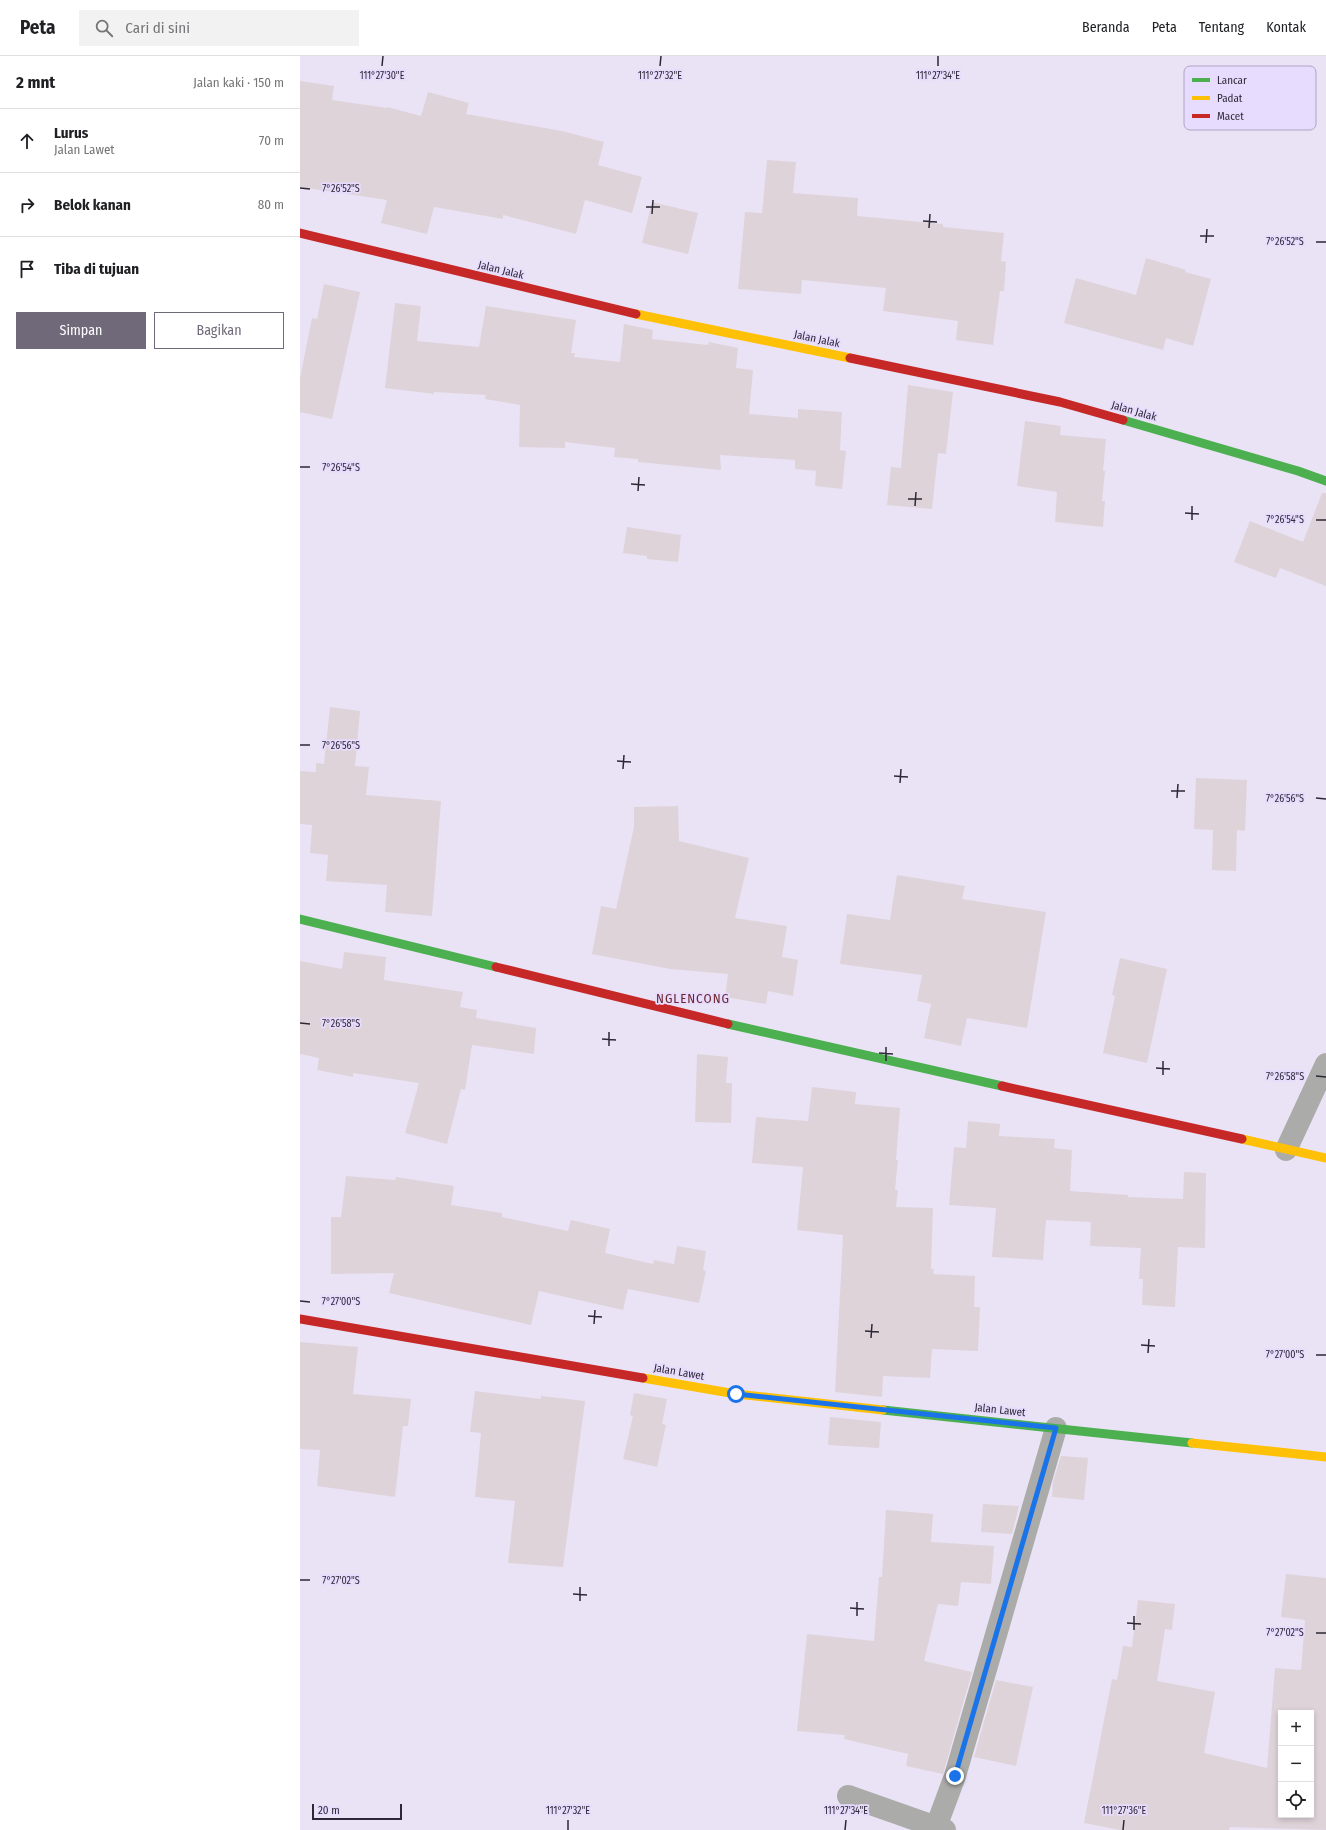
<!DOCTYPE html>
<html lang="id">
<head>
<meta charset="utf-8">
<style>
	:root { --surface:#fff; --page:#f2f2f2; --text:#202124; --muted:#757577; --line:#e0e0e0; --accent:#6f6979 }
	body { margin:0; font-family:"Fira Sans Condensed",sans-serif; background:var(--page); color:var(--text) }
	.controls { position:absolute; right:12px; bottom:12px; display:grid; overflow:hidden; border-radius:0px; box-shadow:0 2px 6px #0003 }
	.controls button { width:36px; height:36px; display:grid; place-items:center; padding:0; border:0; border-bottom:1px solid var(--line); background:var(--surface); color:var(--text); font:20px sans-serif }
	.scale { position:absolute; left:12px; bottom:10px; width:90px; box-sizing:border-box; padding-left:4px; border:2px solid #2d2835; border-top:0; font-size:11px; line-height:14px; white-space:nowrap; color:#2d2835; -webkit-text-stroke:3px #e7dbfe; paint-order:stroke }
	.stop { position:absolute; width:12px; height:12px; margin:-9px; border:3px solid #1a73e8; border-radius:50%; background:#fff }
	.stop.end { background:#1a73e8; border-color:#fff; box-shadow:0 1px 4px #0008 }
	.list { margin:0; padding:0; list-style:none }
	h2 { display:flex; justify-content:space-between; align-items:center; height:52px; margin:0; padding:0 16px; font-size:17px }
	h2 small { font-size:13px; font-weight:400; color:var(--muted) }
	.list li { display:grid; grid-template-columns:26px 1fr auto; gap:12px; align-items:center; box-sizing:border-box; height:64px; padding:0 16px; border-top:1px solid var(--line) }
	.list b { display:block; font-size:15px; white-space:nowrap }
	.list p { margin:0; font-size:13px; white-space:nowrap; color:var(--muted) }
	.list em { font-size:13px; font-style:normal; color:var(--muted) }
	.actions { display:flex; gap:8px; padding:12px 16px }
	.actions a { flex:1; padding:9px 0; border:1px solid var(--accent); border-radius:0px; text-align:center; font-size:14px; color:var(--accent) }
	.actions .main { background:var(--accent); color:#fff }
	.icon { flex:none; width:22px; height:22px; fill:none; stroke:currentColor; stroke-width:2; stroke-linecap:round; stroke-linejoin:round }
	.map { position:relative; flex:none; width:1026px; height:1774px; overflow:hidden }
	header { display:flex; align-items:center; gap:24px; box-sizing:border-box; height:56px; padding:0 20px; background:var(--surface); border-bottom:1px solid var(--line) }
	header strong { font-size:19px }
	nav { display:flex; gap:22px; margin-inline-start:auto; font-size:14px }
	.search { width:280px; height:36px; background:var(--page); display:flex; align-items:center; gap:10px; box-sizing:border-box; padding:0 14px; border-radius:0px; color:var(--muted); font-size:15px }
	main { display:flex }
	aside { flex:1; background:var(--surface) }
	.map>svg:first-child { display:block }
	.building { fill:#dfd3da; fill-rule:evenodd }
	.lines { fill:none; stroke-linecap:round; stroke-linejoin:round }
	.street { stroke:#abaca9; stroke-width:22 }
	.fast { stroke:#4caf50; stroke-width:9 }
	.slow { stroke:#ffc107; stroke-width:9 }
	.jam { stroke:#c62828; stroke-width:9 }
	.route { stroke:#1a73e8; stroke-width:5 }
	.ticks { fill:none; stroke:#2d2835; stroke-width:1.5 }
	.labels { text-anchor:middle; dominant-baseline:central; stroke-width:3.5; stroke-linejoin:round; paint-order:stroke }
	.street-label { font-size:11px; fill:#2d2835; stroke:#e7dbfe }
	.quarter-label { font-size:13px; letter-spacing:1px; fill:#6c2629; stroke:#e7dbfe }
	.key { fill:#e7dbfe; stroke:#afa5c2; stroke-width:1 }
	.key-label { font-size:11px; fill:#2d2835 }
	.ticks-label { font-size:10px; text-anchor:middle; fill:#2d2835; stroke:#e7dbfe; stroke-width:3.5; stroke-linejoin:round; paint-order:stroke }
</style>
</head>
<body>
<header>
<strong>Peta</strong>
<div class="search"><svg class="icon" aria-label="search" viewBox="0 0 24 24"><circle cx="10" cy="10" r="6"/><path d="M15 15l6 6"/></svg>Cari di sini</div>
<nav><a>Beranda</a><a>Peta</a><a>Tentang</a><a>Kontak</a></nav>
</header>
<main>
<aside>
<h2>2 mnt<small>Jalan kaki · 150 m</small></h2>
<ul class="list">
<li><svg class="icon" aria-label="ahead" viewBox="0 0 24 24"><path d="M12 20V5M6 11l6-6 6 6"/></svg><div><b>Lurus</b><p>Jalan Lawet</p></div><em>70 m</em></li>
<li><svg class="icon" aria-label="right" viewBox="0 0 24 24"><path d="M7 20v-9h11M14 6l5 5-5 5"/></svg><div><b>Belok kanan</b></div><em>80 m</em></li>
<li><svg class="icon" aria-label="arrive" viewBox="0 0 24 24"><path d="M6 21V4h12l-3 4 3 4H6"/></svg><div><b>Tiba di tujuan</b></div></li>
</ul>
<div class="actions"><a class="main">Simpan</a><a>Bagikan</a></div>
</aside>
<div class="map">
<svg width="1026" height="1774" viewBox="0 0 1026 1774">
	<rect width="100%" height="100%" fill="#eae3f6"/>
	<!-- building -->
	<g class="building">
		<path d="M 0,25 L 34,30 L 32,44 L 87,52 L 87,51 L 121,60 L 128,36 L 169,47 L 166,58 L 262,75 L 304,86 L 298,109 L 342,121 L 332,157 L 285,144 L 276,178 L 203,159 L 203,163 L 134,151 L 127,178 L 81,167 L 87,144 L 0,131 Z"/>
		<path d="M 467,104 L 496,106 L 493,137 L 558,142 L 557,160 L 643,168 L 643,171 L 704,177 L 701,205 L 706,206 L 704,235 L 700,235 L 693,289 L 656,284 L 658,265 L 583,255 L 586,232 L 502,224 L 501,238 L 438,233 L 445,156 L 462,157 Z"/>
		<path d="M 352,146 L 398,157 L 388,198 L 342,187 Z"/>
		<path d="M 846,202 L 886,214 L 885,216 L 911,223 L 893,290 L 866,282 L 863,294 L 764,267 L 776,222 L 836,239 Z"/>
		<path d="M 24,228 L 60,236 L 32,363 L 0,356 L 0,322 L 12,262 L 17,263 Z"/>
		<path d="M 95,247 L 121,250 L 117,285 L 179,291 L 186,250 L 276,264 L 271,297 L 275,297 L 274,301 L 320,306 L 324,268 L 353,274 L 352,283 L 408,289 L 409,286 L 438,292 L 436,312 L 453,314 L 449,358 L 498,362 L 498,353 L 542,356 L 540,394 L 546,395 L 542,433 L 515,430 L 516,415 L 495,413 L 495,404 L 420,399 L 421,414 L 338,406 L 338,403 L 314,401 L 315,392 L 265,386 L 265,392 L 219,391 L 220,349 L 185,343 L 186,339 L 134,336 L 134,338 L 85,332 Z"/>
		<path d="M 608,329 L 653,336 L 646,398 L 638,397 L 632,453 L 587,449 L 591,411 L 601,412 Z"/>
		<path d="M 725,365 L 761,370 L 760,379 L 806,383 L 803,415 L 805,415 L 802,445 L 805,445 L 803,471 L 755,466 L 757,436 L 717,430 Z"/>
		<path d="M 1022,437 L 1026,437 L 1026,530 L 980,512 L 976,522 L 934,506 L 950,465 L 1003,486 Z"/>
		<path d="M 327,471 L 381,479 L 378,506 L 347,503 L 347,500 L 323,497 Z"/>
		<path d="M 30,651 L 60,655 L 55,710 L 69,711 L 66,739 L 141,745 L 132,860 L 85,856 L 87,829 L 26,825 L 28,799 L 10,797 L 12,769 L 0,768 L 0,715 L 16,716 L 16,707 L 24,708 Z"/>
		<path d="M 896,722 L 947,724 L 945,775 L 937,774 L 936,815 L 912,814 L 913,774 L 894,773 Z"/>
		<path d="M 378,750 L 379,785 L 449,802 L 435,862 L 487,870 L 482,901 L 498,904 L 493,940 L 468,935 L 466,948 L 425,941 L 428,918 L 370,913 L 292,898 L 301,850 L 316,853 L 334,771 L 334,751 Z"/>
		<path d="M 597,819 L 665,830 L 662,843 L 746,856 L 727,972 L 667,962 L 661,990 L 624,982 L 631,948 L 617,945 L 622,919 L 540,908 L 547,858 L 590,864 Z"/>
		<path d="M 44,896 L 86,901 L 84,924 L 163,936 L 160,951 L 177,954 L 176,962 L 236,972 L 234,998 L 172,989 L 165,1034 L 161,1033 L 147,1088 L 105,1077 L 119,1027 L 53,1017 L 53,1021 L 17,1014 L 19,1002 L 0,998 L 0,905 L 42,913 Z"/>
		<path d="M 820,902 L 867,913 L 847,1007 L 803,997 L 815,940 L 812,939 Z"/>
		<path d="M 397,998 L 428,1001 L 426,1027 L 432,1027 L 431,1067 L 395,1066 Z"/>
		<path d="M 512,1031 L 556,1036 L 555,1048 L 600,1052 L 596,1104 L 598,1104 L 595,1134 L 598,1134 L 596,1151 L 633,1152 L 631,1213 L 634,1213 L 633,1218 L 675,1220 L 674,1251 L 680,1251 L 678,1295 L 632,1293 L 630,1322 L 583,1320 L 582,1341 L 535,1336 L 543,1179 L 497,1174 L 503,1111 L 452,1107 L 456,1061 L 508,1065 Z"/>
		<path d="M 668,1065 L 700,1068 L 699,1080 L 755,1083 L 754,1092 L 772,1094 L 770,1135 L 828,1139 L 828,1141 L 883,1143 L 884,1116 L 906,1117 L 905,1192 L 878,1191 L 875,1251 L 842,1249 L 843,1223 L 839,1223 L 841,1192 L 790,1190 L 791,1166 L 746,1164 L 743,1204 L 692,1201 L 696,1152 L 649,1149 L 654,1091 L 666,1092 Z"/>
		<path d="M 46,1120 L 95,1124 L 96,1121 L 154,1130 L 151,1149 L 202,1157 L 202,1161 L 268,1175 L 271,1164 L 310,1173 L 305,1197 L 353,1208 L 354,1204 L 374,1208 L 377,1190 L 406,1195 L 403,1214 L 406,1215 L 399,1247 L 328,1233 L 323,1254 L 239,1235 L 231,1269 L 89,1237 L 94,1217 L 31,1218 L 31,1161 L 41,1161 Z"/>
		<path d="M 0,1286 L 58,1291 L 53,1338 L 111,1343 L 108,1370 L 103,1370 L 95,1441 L 17,1430 L 20,1394 L 0,1393 Z"/>
		<path d="M 175,1335 L 241,1343 L 241,1340 L 285,1345 L 263,1511 L 208,1507 L 215,1445 L 175,1441 L 181,1377 L 170,1376 Z"/>
		<path d="M 334,1337 L 367,1343 L 362,1368 L 366,1369 L 357,1411 L 323,1403 L 333,1360 L 330,1359 Z"/>
		<path d="M 530,1361 L 581,1366 L 579,1392 L 528,1389 Z"/>
		<path d="M 761,1400 L 788,1402 L 784,1444 L 752,1441 L 753,1426 Z"/>
		<path d="M 683,1448 L 719,1450 L 712,1478 L 681,1476 Z"/>
		<path d="M 586,1454 L 633,1458 L 631,1486 L 694,1490 L 691,1528 L 661,1526 L 658,1550 L 638,1548 L 624,1605 L 672,1616 L 643,1718 L 606,1710 L 608,1698 L 544,1683 L 545,1679 L 497,1675 L 507,1578 L 574,1585 L 579,1521 L 582,1521 Z"/>
		<path d="M 986,1518 L 1026,1522 L 1026,1774 L 930,1771 L 929,1774 L 820,1774 L 784,1767 L 812,1623 L 817,1624 L 823,1590 L 832,1591 L 838,1544 L 875,1548 L 872,1574 L 865,1573 L 857,1625 L 915,1636 L 904,1697 L 967,1712 L 975,1612 L 1001,1614 L 1005,1564 L 981,1561 ZM 981,1657 L 1011,1657 L 1011,1759 L 981,1759 Z"/>
		<path d="M 696,1624 L 733,1631 L 716,1710 L 674,1701 Z"/>
	</g>
	<g class="lines">
		<!-- street -->
		<g class="street">
			<path d="M 986,1094 L 1026,1008"/>
			<path d="M 548,1740 L 636,1771"/>
			<path d="M 645,1774 L 636,1771 L 655,1720 L 756,1372"/>
		</g>
		<!-- fast -->
		<g class="fast">
			<path d="M 823,364 L 998,415 L 1026,425"/>
			<path d="M 0,863 L 196,911"/>
			<path d="M 428,968 L 702,1030"/>
			<path d="M 583,1354 L 892,1387"/>
		</g>
		<!-- slow -->
		<g class="slow">
			<path d="M 336,258 L 550,302"/>
			<path d="M 942,1083 L 1026,1102"/>
			<path d="M 343,1322 L 436,1338 L 583,1354"/>
			<path d="M 892,1387 L 1026,1401"/>
		</g>
		<!-- jam -->
		<g class="jam">
			<path d="M 0,177 L 336,258"/>
			<path d="M 550,302 L 760,346 L 823,364"/>
			<path d="M 196,911 L 428,968"/>
			<path d="M 702,1030 L 942,1083"/>
			<path d="M 0,1263 L 343,1322"/>
		</g>
	</g>
	<g class="lines">
		<!-- route -->
		<path class="route" d="M 436,1338 L 756,1372 L 655,1720"/>
	</g>
	<!-- ticks -->
	<path class="ticks" d="M 82,10 L 83,0M 360,10 L 361,0M 638,10 L 638,0M 0,132 L 10,133M 346,151 L 360,151M 352,158 L 353,144M 623,165 L 637,166M 629,172 L 630,158M 900,180 L 914,180M 1016,186 L 1026,186M 906,187 L 907,173M 0,411 L 10,411M 331,428 L 345,429M 338,435 L 339,421M 608,443 L 622,443M 615,450 L 616,436M 885,457 L 899,458M 892,464 L 892,450M 1016,464 L 1026,464M 0,689 L 10,689M 317,705 L 331,706M 323,713 L 324,699M 594,720 L 608,721M 600,727 L 601,713M 871,735 L 885,735M 877,742 L 878,728M 1016,742 L 1026,743M 0,967 L 10,968M 302,983 L 316,984M 309,990 L 309,976M 579,997 L 593,998M 586,1005 L 586,991M 856,1012 L 870,1013M 863,1019 L 863,1005M 1016,1020 L 1026,1021M 0,1245 L 10,1246M 288,1260 L 302,1261M 294,1268 L 295,1254M 565,1275 L 579,1276M 571,1282 L 572,1268M 841,1289 L 855,1290M 848,1297 L 849,1283M 1016,1299 L 1026,1299M 0,1524 L 10,1524M 273,1538 L 287,1539M 280,1545 L 280,1531M 550,1552 L 564,1553M 557,1560 L 557,1546M 827,1567 L 841,1568M 834,1574 L 834,1560M 1016,1577 L 1026,1577M 268,1774 L 268,1764M 545,1774 L 546,1764M 823,1774 L 824,1764"/>
	<g class="labels">
		<!-- street labels -->
		<g class="street-label">
			<text transform="translate(201 214) rotate(14)">Jalan Jalak</text>
			<text transform="translate(517 283) rotate(12)">Jalan Jalak</text>
			<text transform="translate(834 355) rotate(16)">Jalan Jalak</text>
			<text transform="translate(379 1316) rotate(10)">Jalan Lawet</text>
			<text transform="translate(700 1354) rotate(6)">Jalan Lawet</text>
		</g>
		<!-- quarter labels -->
		<g class="quarter-label">
			<text x="393" y="942">NGLENCONG</text>
		</g>
	</g>
	<!-- legend -->
	<rect x="884" y="10" width="132" height="64" rx="6" class="key"/>
	<rect x="892" y="22" width="18" height="4" fill="#4caf50"/>
	<rect x="892" y="40" width="18" height="4" fill="#ffc107"/>
	<rect x="892" y="58" width="18" height="4" fill="#c62828"/>
	<g class="key-label">
		<text x="917" y="28">Lancar</text>
		<text x="917" y="46">Padat</text>
		<text x="917" y="64">Macet</text>
	</g>
	<g class="ticks-label">
		<text x="82" y="23">111°27'30"E</text>
		<text x="360" y="23">111°27'32"E</text>
		<text x="638" y="23">111°27'34"E</text>
		<text x="41" y="136">7°26'52"S</text>
		<text x="985" y="189">7°26'52"S</text>
		<text x="41" y="415">7°26'54"S</text>
		<text x="985" y="467">7°26'54"S</text>
		<text x="41" y="693">7°26'56"S</text>
		<text x="985" y="746">7°26'56"S</text>
		<text x="41" y="971">7°26'58"S</text>
		<text x="985" y="1024">7°26'58"S</text>
		<text x="41" y="1249">7°27'00"S</text>
		<text x="985" y="1302">7°27'00"S</text>
		<text x="41" y="1528">7°27'02"S</text>
		<text x="985" y="1580">7°27'02"S</text>
		<text x="268" y="1758">111°27'32"E</text>
		<text x="546" y="1758">111°27'34"E</text>
		<text x="824" y="1758">111°27'36"E</text>
	</g>
</svg>
<div class="controls">
<button>+</button>
<button>−</button>
<button><svg class="icon" aria-label="locate" viewBox="0 0 24 24"><circle cx="12" cy="12" r="6"/><path d="M12 2v4M12 18v4M2 12h4M18 12h4"/></svg></button>
</div>
<div class="scale">20 m</div>
<div class="stop" style="left:436px;top:1338px"></div>
<div class="stop end" style="left:655px;top:1720px"></div>
</div>
</main>
</body>
</html>
